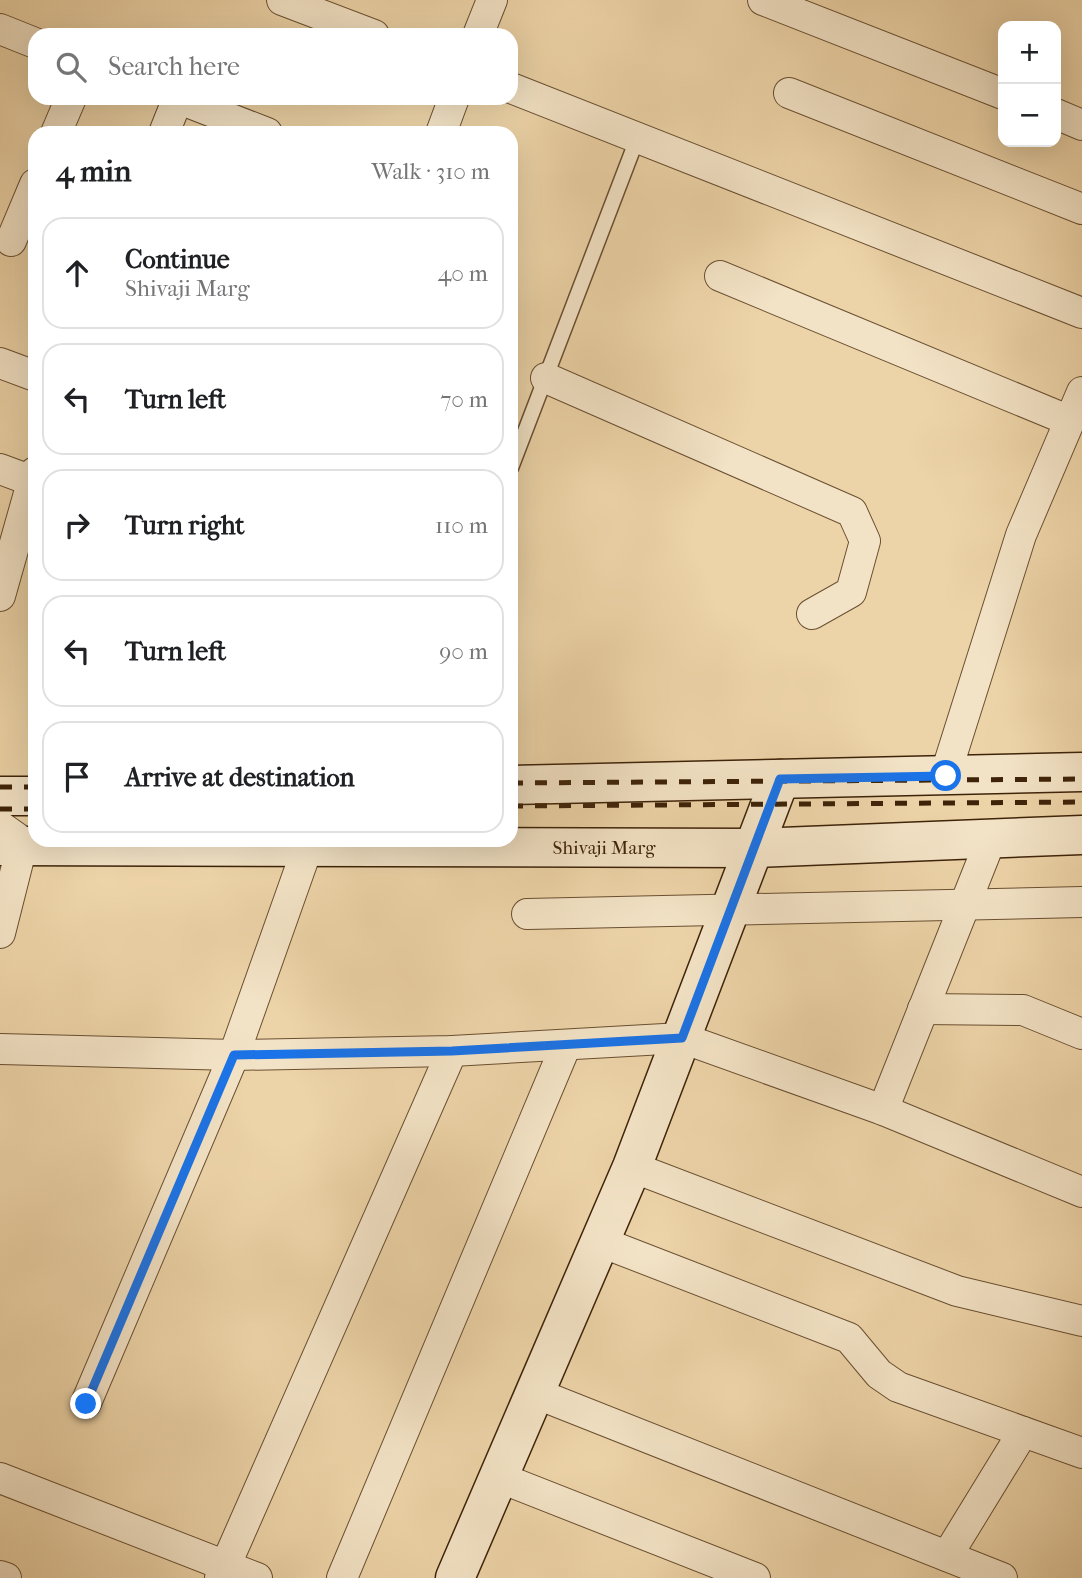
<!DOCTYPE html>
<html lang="en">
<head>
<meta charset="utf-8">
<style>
	:root { --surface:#fff; --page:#f2f2f2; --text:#202124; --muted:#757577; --line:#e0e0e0 }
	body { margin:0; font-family:"IM FELL French Canon",serif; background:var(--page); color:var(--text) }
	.controls { position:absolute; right:21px; top:21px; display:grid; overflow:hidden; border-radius:14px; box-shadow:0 7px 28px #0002 }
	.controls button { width:63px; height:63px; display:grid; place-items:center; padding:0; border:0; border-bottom:2px solid var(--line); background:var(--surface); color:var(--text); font:35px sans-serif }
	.stop { position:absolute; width:21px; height:21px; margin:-16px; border:5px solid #1a73e8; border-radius:50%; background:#fff }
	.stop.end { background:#1a73e8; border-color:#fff; box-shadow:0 2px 7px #0008 }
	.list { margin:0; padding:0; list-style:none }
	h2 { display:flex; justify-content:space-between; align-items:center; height:91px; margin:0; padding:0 28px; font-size:30px }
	h2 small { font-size:23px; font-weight:400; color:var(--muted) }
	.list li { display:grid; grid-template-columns:46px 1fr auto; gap:21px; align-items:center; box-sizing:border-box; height:112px; margin:0 14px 14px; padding:0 14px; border:2px solid var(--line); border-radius:21px }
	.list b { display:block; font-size:26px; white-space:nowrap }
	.list p { margin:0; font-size:23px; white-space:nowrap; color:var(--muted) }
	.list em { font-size:23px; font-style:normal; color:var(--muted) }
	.icon { flex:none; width:38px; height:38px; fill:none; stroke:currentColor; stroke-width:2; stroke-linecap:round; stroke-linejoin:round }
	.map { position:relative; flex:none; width:1082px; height:1578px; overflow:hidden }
	.search { position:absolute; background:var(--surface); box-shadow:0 7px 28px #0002; left:28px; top:28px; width:490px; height:77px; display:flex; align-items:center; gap:18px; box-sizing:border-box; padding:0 24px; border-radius:21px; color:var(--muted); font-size:26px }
	.panel { position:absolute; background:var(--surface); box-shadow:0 7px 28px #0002; left:28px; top:126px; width:490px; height:721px; border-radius:21px }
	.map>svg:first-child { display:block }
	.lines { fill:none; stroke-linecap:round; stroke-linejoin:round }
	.lane-casing { stroke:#6a4f31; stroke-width:17 }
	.street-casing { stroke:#6a4f31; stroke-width:32 }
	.secondary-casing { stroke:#3e2309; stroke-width:41 }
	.lane { stroke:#f3e3c6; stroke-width:14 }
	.street { stroke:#f3e3c6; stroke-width:30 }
	.secondary { stroke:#f3e3c6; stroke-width:38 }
	.rail { stroke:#3e2309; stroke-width:5; stroke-dasharray:12 12; stroke-linecap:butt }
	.route { stroke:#1a73e8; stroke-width:9 }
	.labels { text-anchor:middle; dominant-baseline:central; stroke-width:5; stroke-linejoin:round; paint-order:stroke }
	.street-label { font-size:19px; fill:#3e2309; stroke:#f3e3c6 }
</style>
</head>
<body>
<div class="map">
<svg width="1082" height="1578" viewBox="0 0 1082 1578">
	<rect width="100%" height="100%" fill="#edd4a8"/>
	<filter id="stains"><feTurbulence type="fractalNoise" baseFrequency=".00286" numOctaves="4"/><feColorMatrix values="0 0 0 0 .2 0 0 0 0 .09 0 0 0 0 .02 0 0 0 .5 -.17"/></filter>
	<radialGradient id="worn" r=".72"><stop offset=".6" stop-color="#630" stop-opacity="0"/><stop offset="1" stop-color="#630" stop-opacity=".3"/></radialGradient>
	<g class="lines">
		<defs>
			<path id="lane" d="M 511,468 L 637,139"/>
			<g id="street">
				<path d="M 282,0 L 374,35"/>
				<path d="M 763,0 L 1003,94"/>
				<path d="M 0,29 L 35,43"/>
				<path d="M 478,35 L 492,0"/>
				<path d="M 511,88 L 1082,313"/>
				<path d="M 789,93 L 1082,209"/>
				<path d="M 177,98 L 267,133"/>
				<path d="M 1056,114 L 1082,125"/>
				<path d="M 56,133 L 71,98"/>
				<path d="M 164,133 L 178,98"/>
				<path d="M 441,133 L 454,98"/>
				<path d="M 11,241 L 35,184"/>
				<path d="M 720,276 L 1070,421"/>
				<path d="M 0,363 L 35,376"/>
				<path d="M 546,378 L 852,512 L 865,541 L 851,592 L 812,614"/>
				<path d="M 0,469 L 35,482"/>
				<path d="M 0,596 L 35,472"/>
				<path d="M 945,776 L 1021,535 L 1082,392"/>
				<path d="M 0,826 L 17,838 L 22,846 L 0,933"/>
				<path d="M 527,914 L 1082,902"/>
				<path d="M 923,1009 L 1023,1010 L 1082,1034"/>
				<path d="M 0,1049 L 234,1055 L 452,1051 L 682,1038 L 883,1110 L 1082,1192"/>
				<path d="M 883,1110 L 991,839"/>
				<path d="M 632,1167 L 957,1291 L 1082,1321"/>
				<path d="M 601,1242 L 849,1338 L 879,1374 L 898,1387 L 1082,1453"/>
				<path d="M 535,1393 L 1002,1578"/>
				<path d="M 86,1403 L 234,1055 L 307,849"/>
				<path d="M 498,1477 L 755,1578"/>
				<path d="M 0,1478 L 257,1578"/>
				<path d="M 947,1556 L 1023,1432"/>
				<path d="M 0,1576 L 6,1578"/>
				<path d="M 220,1578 L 452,1051"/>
				<path d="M 342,1578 L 566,1045"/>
			</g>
			<g id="secondary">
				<path d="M 511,785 L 1082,772"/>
				<path d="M 0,796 L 35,796"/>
				<path d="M 0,846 L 753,848 L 1082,835"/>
				<path d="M 455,1578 L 632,1167 L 780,779"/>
			</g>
		</defs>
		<!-- lane casing -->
		<use href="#lane" class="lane-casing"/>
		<!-- street casing -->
		<use href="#street" class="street-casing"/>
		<!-- secondary casing -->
		<use href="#secondary" class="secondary-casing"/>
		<!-- lane -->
		<use href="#lane" class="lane"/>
		<!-- street -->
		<use href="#street" class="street"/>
		<!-- secondary -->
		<use href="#secondary" class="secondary"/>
		<!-- rail -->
		<g class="rail">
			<path d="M 511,783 L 1082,779"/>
			<path d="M 0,787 L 35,787"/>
			<path d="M 511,806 L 1082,802"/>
			<path d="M 0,809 L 35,809"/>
		</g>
	</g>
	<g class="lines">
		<!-- route -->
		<path class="route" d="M 86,1404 L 234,1055 L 452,1051 L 682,1038 L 780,779 L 946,776"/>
	</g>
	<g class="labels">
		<!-- street labels -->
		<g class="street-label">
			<text x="604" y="848">Shivaji Marg</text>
		</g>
	</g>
	<rect width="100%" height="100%" filter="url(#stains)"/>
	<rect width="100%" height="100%" fill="url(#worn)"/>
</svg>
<div class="controls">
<button>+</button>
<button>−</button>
</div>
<div class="stop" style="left:946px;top:776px"></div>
<div class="stop end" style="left:86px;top:1404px"></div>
<div class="search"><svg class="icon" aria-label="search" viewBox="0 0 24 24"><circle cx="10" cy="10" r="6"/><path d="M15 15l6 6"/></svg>Search here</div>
<section class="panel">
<h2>4 min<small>Walk · 310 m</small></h2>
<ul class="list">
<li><svg class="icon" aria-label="ahead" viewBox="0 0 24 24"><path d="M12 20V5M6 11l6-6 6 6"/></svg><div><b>Continue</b><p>Shivaji Marg</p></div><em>40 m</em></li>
<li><svg class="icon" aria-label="left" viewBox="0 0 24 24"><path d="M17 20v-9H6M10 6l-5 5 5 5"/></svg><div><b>Turn left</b></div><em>70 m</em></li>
<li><svg class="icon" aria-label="right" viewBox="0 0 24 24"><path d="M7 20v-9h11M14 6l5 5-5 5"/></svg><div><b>Turn right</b></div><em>110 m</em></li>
<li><svg class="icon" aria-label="left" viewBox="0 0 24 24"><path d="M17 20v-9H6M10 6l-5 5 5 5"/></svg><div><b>Turn left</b></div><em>90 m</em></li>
<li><svg class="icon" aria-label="arrive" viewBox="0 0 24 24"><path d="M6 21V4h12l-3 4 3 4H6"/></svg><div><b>Arrive at destination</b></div></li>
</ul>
</section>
</div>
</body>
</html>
